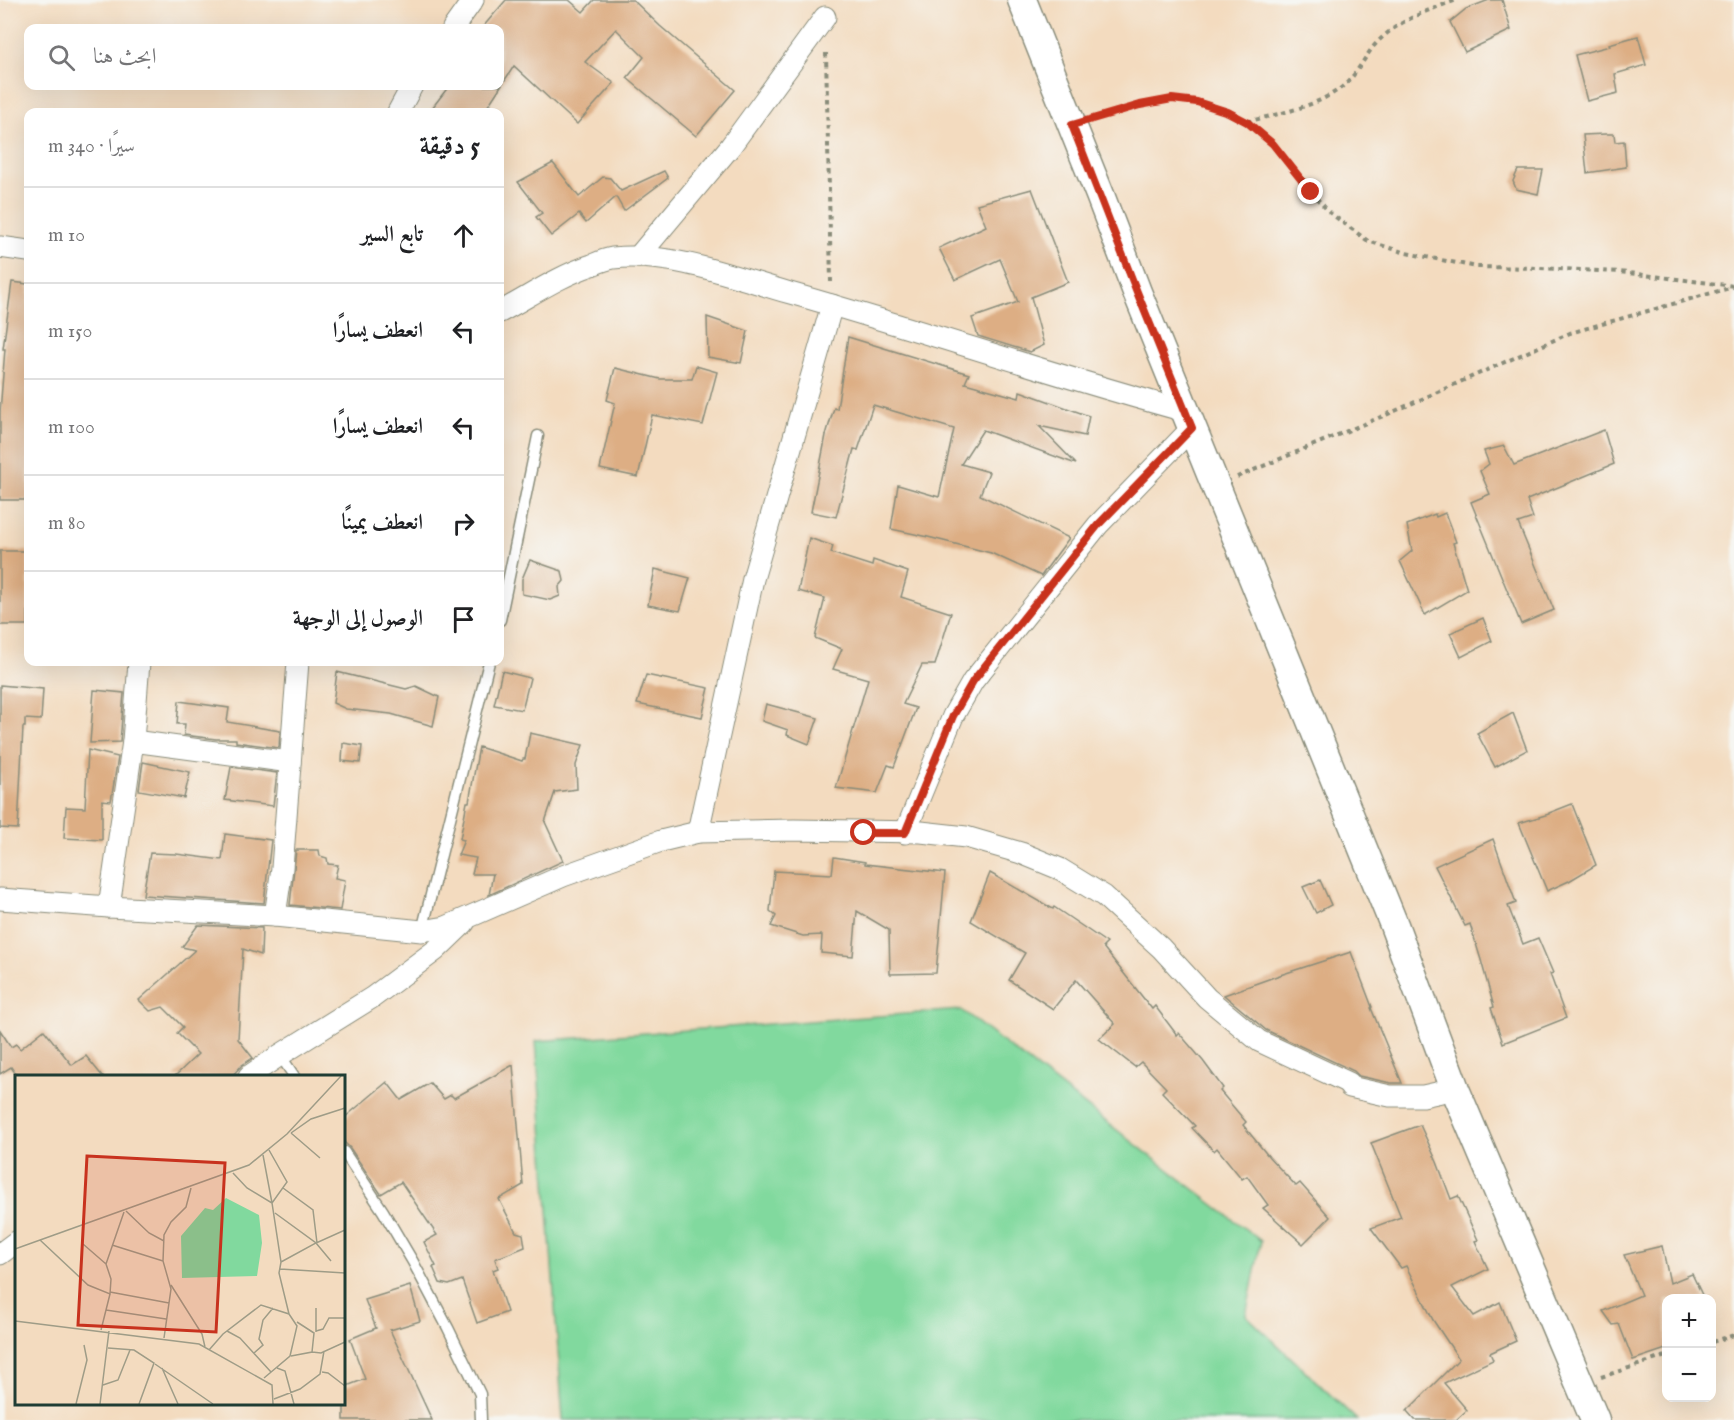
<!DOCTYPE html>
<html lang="ar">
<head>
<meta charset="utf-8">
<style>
	:root { --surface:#fff; --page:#f6f6f6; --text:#202124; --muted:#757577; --line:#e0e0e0 }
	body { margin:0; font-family:"IM FELL English",Amiri,serif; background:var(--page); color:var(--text); direction:rtl }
	.controls { position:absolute; right:18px; bottom:18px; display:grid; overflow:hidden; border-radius:12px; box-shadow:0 6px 24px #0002 }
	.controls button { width:54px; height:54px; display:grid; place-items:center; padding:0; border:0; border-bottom:2px solid var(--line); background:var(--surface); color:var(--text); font:30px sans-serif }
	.stop { position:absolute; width:18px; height:18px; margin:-14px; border:4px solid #c8321e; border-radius:50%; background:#fff }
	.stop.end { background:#c8321e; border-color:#fff; box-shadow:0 2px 6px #0008 }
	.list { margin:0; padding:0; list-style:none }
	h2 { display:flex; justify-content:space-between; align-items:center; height:78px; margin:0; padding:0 24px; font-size:26px }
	h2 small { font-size:20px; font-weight:400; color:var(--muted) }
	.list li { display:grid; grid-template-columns:39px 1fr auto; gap:18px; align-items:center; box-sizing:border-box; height:96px; padding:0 24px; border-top:2px solid var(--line) }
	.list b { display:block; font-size:22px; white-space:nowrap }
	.list em { font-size:20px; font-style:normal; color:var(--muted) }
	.icon { flex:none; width:33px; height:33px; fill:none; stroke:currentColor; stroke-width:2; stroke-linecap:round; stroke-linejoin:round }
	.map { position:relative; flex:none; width:1734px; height:1420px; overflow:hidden; direction:ltr }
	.search { position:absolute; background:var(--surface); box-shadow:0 6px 24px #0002; left:24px; top:24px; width:480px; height:66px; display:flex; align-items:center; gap:15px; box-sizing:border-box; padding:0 21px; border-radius:12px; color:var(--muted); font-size:22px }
	.panel { position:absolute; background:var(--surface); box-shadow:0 6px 24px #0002; left:24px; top:108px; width:480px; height:558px; border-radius:12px; direction:rtl }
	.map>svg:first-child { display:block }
	.green { fill:#81d99e; stroke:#508b69; stroke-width:1.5 }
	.building { fill:#ddae84 }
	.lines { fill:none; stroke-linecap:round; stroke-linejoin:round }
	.lane-casing { stroke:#898c7a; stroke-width:13 }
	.street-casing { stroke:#898c7a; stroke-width:23 }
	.secondary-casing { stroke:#898c7a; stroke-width:31 }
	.path { stroke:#898c7a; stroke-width:4; stroke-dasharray:4.5 4.5; stroke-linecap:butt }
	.lane { stroke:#fff; stroke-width:10 }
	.street { stroke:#fff; stroke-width:21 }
	.secondary { stroke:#fff; stroke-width:28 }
	.route { stroke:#c8321e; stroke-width:8 }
	.inset-road { fill:none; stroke:#9e9c87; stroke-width:1.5 }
	.view { fill:#c8321e; fill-opacity:0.15; stroke:#c8321e; stroke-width:3 }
	.inset-edge { fill:none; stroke:#1f3d34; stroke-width:3 }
</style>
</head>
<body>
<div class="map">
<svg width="1734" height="1420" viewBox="0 0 1734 1420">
	<rect width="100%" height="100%" fill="#f6f6f2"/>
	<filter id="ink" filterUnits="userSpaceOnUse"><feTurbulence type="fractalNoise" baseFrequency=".0167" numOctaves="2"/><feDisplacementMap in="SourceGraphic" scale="12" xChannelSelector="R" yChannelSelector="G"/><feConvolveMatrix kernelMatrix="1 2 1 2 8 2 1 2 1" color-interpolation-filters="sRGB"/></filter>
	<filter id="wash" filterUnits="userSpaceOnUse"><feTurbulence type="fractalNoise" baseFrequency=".008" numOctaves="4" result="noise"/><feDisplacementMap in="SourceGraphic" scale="24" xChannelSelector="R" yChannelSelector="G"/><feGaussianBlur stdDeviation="1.35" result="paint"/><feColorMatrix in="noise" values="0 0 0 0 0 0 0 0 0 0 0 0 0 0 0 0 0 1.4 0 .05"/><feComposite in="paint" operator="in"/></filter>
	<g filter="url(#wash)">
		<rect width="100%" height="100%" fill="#f3dbbf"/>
		<!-- green -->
		<path class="green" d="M 961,1010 L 1261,1241 L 1246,1315 L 1357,1420 L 563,1420 L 536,1041 Z"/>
		<g id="blocks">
			<!-- building -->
			<g class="building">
				<path d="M 506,0 L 569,0 L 583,12 L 594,0 L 633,0 L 660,26 L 735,90 L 696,136 L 627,78 L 644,57 L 616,29 L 585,62 L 614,83 L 577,124 L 514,66 L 484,112 L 429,112 L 449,86 L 500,86 L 500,28 L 482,28 Z"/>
				<path d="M 1489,0 L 1502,0 L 1511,30 L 1465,52 L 1450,22 L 1466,9 Z"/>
				<path d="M 1638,36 L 1646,65 L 1615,74 L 1618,93 L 1587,101 L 1575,55 L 1610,46 L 1609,44 Z"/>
				<path d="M 1606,134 L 1614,134 L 1615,142 L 1624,141 L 1626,167 L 1587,173 L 1583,135 Z"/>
				<path d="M 553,163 L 579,197 L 603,177 L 610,178 L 621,191 L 664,171 L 668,178 L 624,211 L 616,197 L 586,223 L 579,214 L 551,236 L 536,217 L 542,213 L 518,182 Z"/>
				<path d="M 1518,170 L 1543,170 L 1538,194 L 1516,189 L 1513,181 Z"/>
				<path d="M 1032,189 L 1068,282 L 1031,297 L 1044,345 L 1030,352 L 978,336 L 972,318 L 1018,302 L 1000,259 L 955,280 L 939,248 L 986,226 L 977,204 Z"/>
				<path d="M 12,282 L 28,284 L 28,500 L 0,500 L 0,412 L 5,349 L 3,349 Z"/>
				<path d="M 707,317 L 748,331 L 741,363 L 708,357 Z"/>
				<path d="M 848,337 L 969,374 L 965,383 L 1019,398 L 1020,391 L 1089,416 L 1085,436 L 1039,426 L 1076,464 L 983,430 L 961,464 L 989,472 L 980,495 L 1069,538 L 1041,576 L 991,553 L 924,536 L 891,529 L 898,485 L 939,497 L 954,429 L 873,405 L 858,450 L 854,449 L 836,517 L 811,512 L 826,435 L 834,408 L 837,409 Z"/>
				<path d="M 696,366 L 717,372 L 703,425 L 652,415 L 638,477 L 600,469 L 615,403 L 607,400 L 615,368 L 660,379 L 692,379 Z"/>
				<path d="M 1604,430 L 1614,464 L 1527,500 L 1533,518 L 1518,523 L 1554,610 L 1521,624 L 1471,502 L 1490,494 L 1480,471 L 1489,464 L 1484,451 L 1504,446 L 1514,465 Z"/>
				<path d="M 1445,513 L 1456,542 L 1453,543 L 1467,590 L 1425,615 L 1400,561 L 1412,551 L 1407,525 L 1435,514 L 1436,517 Z"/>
				<path d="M 809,538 L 833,546 L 831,553 L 872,566 L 873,560 L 908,572 L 901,597 L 951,613 L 935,665 L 922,665 L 903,704 L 916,708 L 894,767 L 888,765 L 877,793 L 836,788 L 868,679 L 833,669 L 842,649 L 815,638 L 825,598 L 798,591 Z"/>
				<rect x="0" y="551" width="28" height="74"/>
				<path d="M 530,560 L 562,571 L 564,581 L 559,587 L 560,596 L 550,600 L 522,594 L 522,579 Z"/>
				<path d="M 655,569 L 690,578 L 680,611 L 648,605 Z"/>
				<path d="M 1483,618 L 1492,641 L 1461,657 L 1450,633 Z"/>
				<path d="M 502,671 L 530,678 L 522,710 L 494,705 Z"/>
				<path d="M 337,672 L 406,689 L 416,686 L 439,697 L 433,726 L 391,714 L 346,709 L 333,703 Z"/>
				<path d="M 646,675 L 709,688 L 702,717 L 637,704 Z"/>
				<path d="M 0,685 L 43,689 L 41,720 L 25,719 L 25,727 L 23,727 L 18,829 L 0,828 Z"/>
				<path d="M 94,690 L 124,693 L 120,742 L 90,743 Z"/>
				<path d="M 179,701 L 229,708 L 227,722 L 280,731 L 279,748 L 236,742 L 236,739 L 216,739 L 184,735 L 185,724 L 177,724 Z"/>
				<path d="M 766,704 L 818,718 L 809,744 L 787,735 L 788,730 L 762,721 Z"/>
				<path d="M 1513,713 L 1527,750 L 1495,767 L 1477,733 Z"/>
				<path d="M 530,733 L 583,745 L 576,765 L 577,789 L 555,792 L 545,822 L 563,861 L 489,895 L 493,874 L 472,874 L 476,858 L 458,855 L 464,840 L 460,839 L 467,802 L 469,802 L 479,747 L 522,761 L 523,759 L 525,759 Z"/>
				<path d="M 343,743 L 362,746 L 360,763 L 342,761 Z"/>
				<path d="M 88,750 L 118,757 L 111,801 L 102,800 L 102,840 L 64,838 L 66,807 L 85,808 Z"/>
				<path d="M 143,762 L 190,772 L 184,798 L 139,790 Z"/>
				<path d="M 231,767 L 277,773 L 273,806 L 225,800 Z"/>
				<path d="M 1572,804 L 1596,865 L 1569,881 L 1547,891 L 1519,823 L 1549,814 L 1549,813 Z"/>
				<path d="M 225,834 L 271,840 L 264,903 L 143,895 L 150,853 L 176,854 L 222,860 Z"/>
				<path d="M 1493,839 L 1516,903 L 1508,906 L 1523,944 L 1538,938 L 1553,973 L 1550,974 L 1566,1018 L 1503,1043 L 1491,1008 L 1494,1007 L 1481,960 L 1470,924 L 1465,926 L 1435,866 Z"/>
				<path d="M 296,850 L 319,850 L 320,856 L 327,858 L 328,864 L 338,865 L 335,878 L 345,880 L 340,910 L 290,905 Z"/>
				<path d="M 834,857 L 865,862 L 865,864 L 945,873 L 936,973 L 890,974 L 889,930 L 857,911 L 853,956 L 821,953 L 822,935 L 803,936 L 771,926 L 776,916 L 770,911 L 774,871 L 832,874 Z"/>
				<path d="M 990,873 L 1053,909 L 1054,907 L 1107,943 L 1103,947 L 1152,1009 L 1155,1006 L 1177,1035 L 1179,1033 L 1203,1061 L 1223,1088 L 1220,1091 L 1246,1122 L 1243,1125 L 1269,1157 L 1296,1186 L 1300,1183 L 1330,1217 L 1303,1244 L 1263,1208 L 1268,1205 L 1247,1176 L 1242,1179 L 1217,1148 L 1214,1151 L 1192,1128 L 1195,1126 L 1162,1092 L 1166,1088 L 1141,1062 L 1135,1067 L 1099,1039 L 1115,1024 L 1076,980 L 1053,1009 L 1009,980 L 1025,953 L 971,921 Z"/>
				<path d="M 1320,880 L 1331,905 L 1316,913 L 1303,887 Z"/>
				<path d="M 198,925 L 262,928 L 261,955 L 243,949 L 238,1039 L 253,1058 L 242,1065 L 231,1077 L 174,1077 L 198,1054 L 177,1033 L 183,1027 L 163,1007 L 150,1011 L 139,1000 L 195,950 L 182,947 Z"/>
				<path d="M 1351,952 L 1372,1007 L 1371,1008 L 1402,1083 L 1391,1083 L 1359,1076 L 1354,1071 L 1266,1030 L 1224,995 L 1277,976 Z"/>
				<path d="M 0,1030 L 11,1047 L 16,1044 L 20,1049 L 44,1030 L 72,1065 L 86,1056 L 103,1077 L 18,1077 L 11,1067 L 0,1074 Z"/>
				<path d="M 513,1065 L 523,1185 L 499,1199 L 516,1232 L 523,1234 L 525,1247 L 495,1259 L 498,1268 L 493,1270 L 507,1312 L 477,1323 L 462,1280 L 449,1285 L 440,1283 L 433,1267 L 436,1266 L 424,1242 L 437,1235 L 401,1182 L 381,1194 L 350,1148 L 344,1142 L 344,1118 L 387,1082 L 401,1100 L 430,1083 L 444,1099 L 451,1095 L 454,1098 Z"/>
				<path d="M 1420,1125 L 1437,1162 L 1451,1199 L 1458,1196 L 1478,1240 L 1475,1241 L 1488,1269 L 1452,1287 L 1474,1316 L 1500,1302 L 1516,1341 L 1490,1353 L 1493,1360 L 1444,1383 L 1467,1410 L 1456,1420 L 1415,1420 L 1407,1411 L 1459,1359 L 1433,1320 L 1406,1266 L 1401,1268 L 1371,1228 L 1401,1217 L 1371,1143 Z"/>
				<path d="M 1662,1246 L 1670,1283 L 1692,1274 L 1704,1299 L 1666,1299 L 1666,1349 L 1633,1360 L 1619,1324 L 1613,1325 L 1603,1311 L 1641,1295 L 1624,1255 Z"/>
				<path d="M 410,1286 L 420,1321 L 390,1330 L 432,1420 L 344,1420 L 344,1387 L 365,1379 L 350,1339 L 376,1328 L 365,1300 Z"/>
			</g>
		</g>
	</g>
	<g filter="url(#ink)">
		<use href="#blocks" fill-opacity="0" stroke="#898c7a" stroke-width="1.5"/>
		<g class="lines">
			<defs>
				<g id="lane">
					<path d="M 500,620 L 538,436"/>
					<path d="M 422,931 L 489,662"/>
					<path d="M 280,1055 L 294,1076"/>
					<path d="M 344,1152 L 383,1211 L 413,1262 L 448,1328 L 480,1394 L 481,1420"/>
				</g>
				<g id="street">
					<path d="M 453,28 L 473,0"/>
					<path d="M 398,112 L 412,86"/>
					<path d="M 0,247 L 28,251"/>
					<path d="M 638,257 L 730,147 L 825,17"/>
					<path d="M 500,312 C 530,296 559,276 592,265 C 599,262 606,259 613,258 C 672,252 734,277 790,293 C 922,330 1052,375 1185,411"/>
					<path d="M 133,741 L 290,762"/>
					<path d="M 698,832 L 753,579 L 832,305"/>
					<path d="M 905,833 L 953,716 L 973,681 L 1098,525 L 1192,428"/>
					<path d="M 0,899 L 109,907 L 275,916 L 422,931 L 446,927 L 563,876 L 661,841 L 698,832 L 794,830 L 921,832 L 966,837 L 1021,853 L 1060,869 L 1104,896 L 1161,948 L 1207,998 L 1259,1041 L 1349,1083 L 1350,1087 L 1390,1096 L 1423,1096 L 1455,1089"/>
					<path d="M 109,907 L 133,741 L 139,662"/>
					<path d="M 275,916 L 282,868 L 298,662"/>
					<path d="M 249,1076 L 280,1055 L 373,997 L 436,950 L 464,923"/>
					<path d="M 0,1254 L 16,1242"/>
				</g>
				<path id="secondary" d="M 1022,0 L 1100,195 L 1137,292 L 1394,925 L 1455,1089 L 1595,1420"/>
			</defs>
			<!-- lane casing -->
			<use href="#lane" class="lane-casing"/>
			<!-- street casing -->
			<use href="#street" class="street-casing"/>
			<!-- secondary casing -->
			<use href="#secondary" class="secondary-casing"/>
			<!-- path -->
			<g class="path">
				<path d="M 826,53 L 831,282"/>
				<path d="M 1096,118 L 1140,105 L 1172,99 L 1197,102 L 1228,112 L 1247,122 L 1273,144 L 1311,192 L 1330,213 L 1368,241 L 1406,253 L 1477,267 L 1540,268 L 1620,272 L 1734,286"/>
				<path d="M 1247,122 C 1279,113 1315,108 1342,87 C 1355,77 1363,60 1373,47 C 1395,21 1426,11 1457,0"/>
				<path d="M 1237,477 L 1395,411 L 1570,333 L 1733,287"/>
				<path d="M 1712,1342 L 1734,1335"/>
				<path d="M 1601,1377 L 1666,1356"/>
			</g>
			<!-- lane -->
			<use href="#lane" class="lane"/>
			<!-- street -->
			<use href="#street" class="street"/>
			<!-- secondary -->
			<use href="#secondary" class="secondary"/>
		</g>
	</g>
	<g class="lines" filter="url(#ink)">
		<!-- route -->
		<path class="route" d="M 864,833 L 905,833 L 953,716 L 973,681 L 1098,525 L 1192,428 L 1137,292 L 1072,125 L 1140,105 L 1172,99 L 1197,102 L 1228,112 L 1247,122 L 1273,144 L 1311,192"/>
	</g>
	<!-- overview -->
	<g transform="translate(15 1075)">
		<rect width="330" height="330" fill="#f3dbbf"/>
		<path d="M 211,123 L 244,140 L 247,168 L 242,201 L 167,203 L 166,161 L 190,133 L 198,135 Z" fill="#81d99e"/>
		<path class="inset-road" d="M 276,58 L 296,44 L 330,33M 276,58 L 305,83M 254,75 L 272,107 L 257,128M 248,80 L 257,128M 218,98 L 232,113 L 257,128 L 266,187 L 301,168 L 260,138M 268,113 L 298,135 L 302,168M 111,136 L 134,158 L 149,166M 25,165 L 73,210 L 95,219 L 96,204 L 91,189 L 109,137M 68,169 L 91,189M 97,170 L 148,186M 0,174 L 234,90 L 272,59 L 326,1M 316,186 L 301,168 L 330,155M 266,187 L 264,198 L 274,239M 265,194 L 330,198M 156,210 L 187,259 L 190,272M 95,217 L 154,228M 91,235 L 151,244M 0,246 L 184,269 L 257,310 L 258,329M 86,255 L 95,219M 212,256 L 225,263 L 256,297M 301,256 L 308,254 L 314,243 L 330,243M 301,257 L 301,233M 149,263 L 156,214 L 148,186 L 149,160 L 156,147 L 171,132 L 176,113M 93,273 L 119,275 L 139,288 L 124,329M 194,275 L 208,259 L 246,230 L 274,239 L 282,251 L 275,281 L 249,303M 297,277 L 306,278 L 330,267M 239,278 L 248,270 L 244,264 L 248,245 L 258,233M 276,281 L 297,277 L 299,258 L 282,247M 140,289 L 198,329M 147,293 L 163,329M 262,293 L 270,296 L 279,329M 307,297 L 313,298 L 330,311M 88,310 L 103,305 L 115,275M 259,324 L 285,314 L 305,299 L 309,276M 61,329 L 72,285 L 69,270M 85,329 L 94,256"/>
		<path class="view" d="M 72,81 L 210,88 L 201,257 L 63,250 Z"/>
		<rect width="330" height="330" class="inset-edge"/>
	</g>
</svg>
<div class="controls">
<button>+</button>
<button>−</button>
</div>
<div class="stop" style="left:864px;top:833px"></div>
<div class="stop end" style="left:1311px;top:192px"></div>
<div class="search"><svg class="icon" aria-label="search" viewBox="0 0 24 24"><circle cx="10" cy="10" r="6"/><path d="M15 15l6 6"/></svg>ابحث هنا</div>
<section class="panel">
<h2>5 دقيقة<small>سيرًا · 340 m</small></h2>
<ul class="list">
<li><svg class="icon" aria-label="ahead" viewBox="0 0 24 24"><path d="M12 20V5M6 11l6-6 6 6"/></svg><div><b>تابع السير</b></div><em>10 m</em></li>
<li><svg class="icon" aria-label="left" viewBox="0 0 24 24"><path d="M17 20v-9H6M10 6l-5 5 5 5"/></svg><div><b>انعطف يسارًا</b></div><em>150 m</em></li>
<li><svg class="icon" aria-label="left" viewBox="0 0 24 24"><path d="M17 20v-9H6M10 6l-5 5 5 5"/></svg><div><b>انعطف يسارًا</b></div><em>100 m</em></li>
<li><svg class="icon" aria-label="right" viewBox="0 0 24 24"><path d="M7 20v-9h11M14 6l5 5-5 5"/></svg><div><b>انعطف يمينًا</b></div><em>80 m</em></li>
<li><svg class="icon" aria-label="arrive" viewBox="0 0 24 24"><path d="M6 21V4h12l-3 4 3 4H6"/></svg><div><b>الوصول إلى الوجهة</b></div></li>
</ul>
</section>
</div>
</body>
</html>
